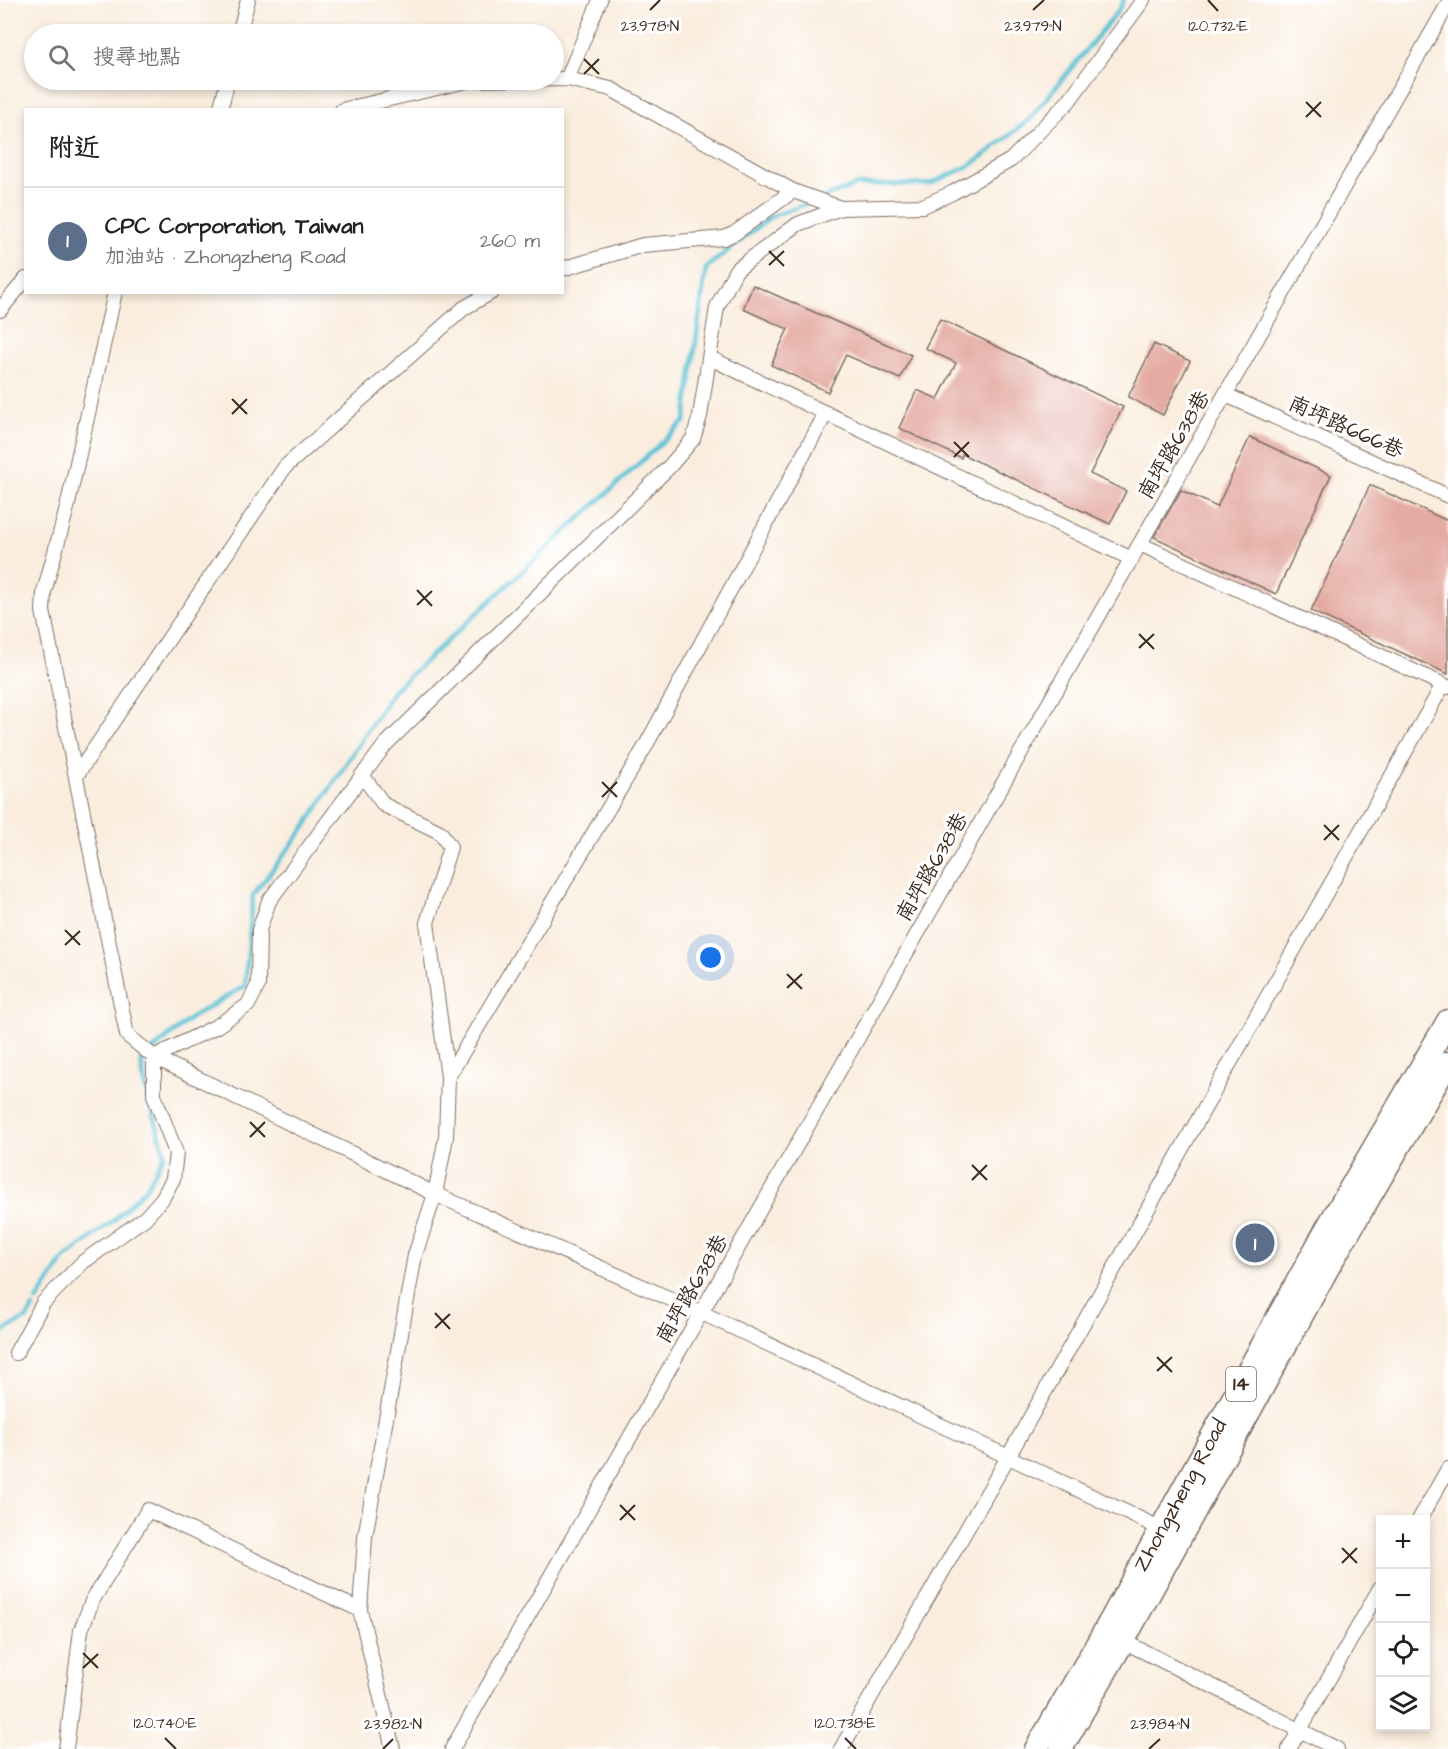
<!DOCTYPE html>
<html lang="zh-TW">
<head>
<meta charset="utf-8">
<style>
	:root { --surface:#fff; --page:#f6f6f6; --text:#202124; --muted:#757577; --line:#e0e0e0; --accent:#0b8043 }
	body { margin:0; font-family:"Architects Daughter","LXGW WenKai TC",sans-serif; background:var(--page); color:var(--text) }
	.controls { position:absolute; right:18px; bottom:18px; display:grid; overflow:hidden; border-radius:0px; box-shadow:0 3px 9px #0003 }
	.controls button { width:54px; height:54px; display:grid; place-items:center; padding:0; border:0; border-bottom:2px solid var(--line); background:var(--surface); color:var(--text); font:30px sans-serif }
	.you { position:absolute; left:711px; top:958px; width:21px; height:21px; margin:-15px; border:4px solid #fff; border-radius:50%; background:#1a73e8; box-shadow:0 0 0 9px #1a73e833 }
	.badge { display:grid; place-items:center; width:39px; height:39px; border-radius:50%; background:var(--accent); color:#fff; font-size:20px; font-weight:700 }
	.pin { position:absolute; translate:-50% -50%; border:3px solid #fff; box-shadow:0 2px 6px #0006 }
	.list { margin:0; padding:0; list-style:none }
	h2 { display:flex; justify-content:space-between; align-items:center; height:78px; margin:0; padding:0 24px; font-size:26px }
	h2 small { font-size:20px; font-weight:400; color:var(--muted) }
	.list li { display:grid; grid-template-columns:39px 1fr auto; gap:18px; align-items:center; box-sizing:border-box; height:108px; padding:0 24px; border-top:2px solid var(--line) }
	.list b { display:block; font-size:22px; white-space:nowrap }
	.list p { margin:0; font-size:20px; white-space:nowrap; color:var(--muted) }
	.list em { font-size:20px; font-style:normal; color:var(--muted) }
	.icon { flex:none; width:33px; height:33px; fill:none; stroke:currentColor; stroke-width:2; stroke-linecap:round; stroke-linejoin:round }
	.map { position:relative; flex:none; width:1448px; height:1749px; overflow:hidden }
	.search { position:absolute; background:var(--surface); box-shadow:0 3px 9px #0003; left:24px; top:24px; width:540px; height:66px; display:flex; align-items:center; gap:15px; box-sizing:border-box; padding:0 21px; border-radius:33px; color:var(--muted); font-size:22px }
	.panel { position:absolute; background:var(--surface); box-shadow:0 3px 9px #0003; left:24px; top:108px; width:540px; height:186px; border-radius:0px }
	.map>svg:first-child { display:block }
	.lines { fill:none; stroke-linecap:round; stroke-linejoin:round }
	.stream { stroke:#5ac2d6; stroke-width:4.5 }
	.building { fill:#e4aba2 }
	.minor-casing { stroke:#7e6e61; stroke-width:16 }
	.primary-casing { stroke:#7e6e61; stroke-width:25 }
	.minor { stroke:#fff; stroke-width:14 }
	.primary { stroke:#fff; stroke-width:22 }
	.ticks { fill:none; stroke:#3b2a1e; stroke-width:2 }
	.labels { text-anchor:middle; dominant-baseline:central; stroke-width:6; stroke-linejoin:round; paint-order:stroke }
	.shield { fill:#fff; stroke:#766a62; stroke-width:1.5 }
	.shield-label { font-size:20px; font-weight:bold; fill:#3b2a1e }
	.street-label { font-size:21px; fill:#3b2a1e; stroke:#fff }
	.ticks-label { font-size:15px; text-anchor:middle; fill:#3b2a1e; stroke:#fff; stroke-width:6; stroke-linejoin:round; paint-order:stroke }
</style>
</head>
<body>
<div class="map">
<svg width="1448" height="1749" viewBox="0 0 1448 1749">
	<rect width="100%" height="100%" fill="#fff"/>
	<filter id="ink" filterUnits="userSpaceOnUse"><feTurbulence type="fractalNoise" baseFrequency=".0167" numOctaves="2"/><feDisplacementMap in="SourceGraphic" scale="12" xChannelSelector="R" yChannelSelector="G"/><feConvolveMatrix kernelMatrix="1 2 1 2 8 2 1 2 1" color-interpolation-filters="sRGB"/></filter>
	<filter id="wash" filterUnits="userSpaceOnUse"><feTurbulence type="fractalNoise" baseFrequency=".008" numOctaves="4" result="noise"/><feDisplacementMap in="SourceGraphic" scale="24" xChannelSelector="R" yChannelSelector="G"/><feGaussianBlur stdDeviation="1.35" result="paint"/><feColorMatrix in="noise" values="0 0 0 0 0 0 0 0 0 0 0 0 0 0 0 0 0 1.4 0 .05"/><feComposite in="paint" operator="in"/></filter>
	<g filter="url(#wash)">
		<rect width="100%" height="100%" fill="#faedde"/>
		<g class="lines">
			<!-- stream -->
			<g class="stream">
				<path d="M 823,198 L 857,185 L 930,184 L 973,164 L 1029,120 L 1118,11 L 1124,0"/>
				<path d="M 37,1301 L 63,1260 L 114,1220 L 146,1188 L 165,1154 L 144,1082 L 141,1060 L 192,1017 L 245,986 L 253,895 L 303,830 L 394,690 L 685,421 L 706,268 L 770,217 L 812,202"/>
				<path d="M 0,1333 L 27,1318 L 33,1308"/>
			</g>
		</g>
		<g id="blocks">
			<!-- building -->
			<g class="building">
				<path d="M 753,285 L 911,355 L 900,379 L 846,355 L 828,392 L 771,365 L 788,329 L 743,309 Z"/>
				<path d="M 940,319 L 1123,407 L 1090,474 L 1126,491 L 1110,524 L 962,454 L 961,458 L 899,428 L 917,390 L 938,399 L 956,363 L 925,348 Z"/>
				<path d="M 1154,344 L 1190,361 L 1163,415 L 1128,397 Z"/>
				<path d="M 1250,437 L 1331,475 L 1276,594 L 1154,537 L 1181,490 L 1217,507 Z"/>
				<path d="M 1370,485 L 1448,521 L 1448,674 L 1311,611 Z"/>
			</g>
		</g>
	</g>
	<g filter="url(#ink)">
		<use href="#blocks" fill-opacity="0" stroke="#7e6e61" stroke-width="1.5"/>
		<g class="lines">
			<defs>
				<g id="minor">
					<path d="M 239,34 L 248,0"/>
					<path d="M 567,79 L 600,0"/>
					<path d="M 220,110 L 228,80"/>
					<path d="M 342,110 L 471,80 L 567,79 L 611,89 L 793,191 L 841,208"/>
					<path d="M 562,269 L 643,245 L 724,238 L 735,233 L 793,191"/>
					<path d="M 115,292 L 67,508 L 44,592 L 43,611 L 127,1035 L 154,1057 L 435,1194 L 702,1313 L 1166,1531"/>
					<path d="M 0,310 L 26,279"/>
					<path d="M 710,358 L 1132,559"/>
					<path d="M 1226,395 L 1448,496"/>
					<path d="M 1140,544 L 1448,687"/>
					<path d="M 362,775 L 384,805 L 440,832 L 450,847 L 427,923 L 448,1077 L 446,1137 L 435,1194 L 415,1255 L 365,1537 L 360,1610 L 393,1749"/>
					<path d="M 76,776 L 285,467 L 464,308 L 492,292"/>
					<path d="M 448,1077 L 645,747 L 826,413"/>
					<path d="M 16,1353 L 43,1303 L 83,1262 L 145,1218 L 162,1199 L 173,1179 L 176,1153 L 154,1095 L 154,1057 L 217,1026 L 248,1005 L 258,985 L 259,930 L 269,901 L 385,745 L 669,467 L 693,439 L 700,416 L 717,307 L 736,270 L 798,224 L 841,208 L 923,206 L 952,193 L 1011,160 L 1068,102 L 1143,0"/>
					<path d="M 1419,1520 L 1448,1469"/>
					<path d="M 1117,1638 L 1337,1749"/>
					<path d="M 66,1749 L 81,1630 L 92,1601 L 148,1510 L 360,1610"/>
					<path d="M 452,1749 L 1448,4"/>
					<path d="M 841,1749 L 1008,1457 L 1443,685"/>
					<path d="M 1289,1749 L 1380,1588"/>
				</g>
				<g id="primary">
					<path id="s1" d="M 1036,1749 L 1104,1632 L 1327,1228 L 1448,1021"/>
					<path d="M 1061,1749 L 1124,1640 L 1329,1266 L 1448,1063"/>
				</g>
			</defs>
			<!-- minor casing -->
			<use href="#minor" class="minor-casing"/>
			<!-- primary casing -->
			<use href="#primary" class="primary-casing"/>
			<!-- minor -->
			<use href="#minor" class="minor"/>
			<!-- primary -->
			<use href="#primary" class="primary"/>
		</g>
	</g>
	<!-- ticks -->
	<path class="ticks" d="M 1208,0 L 1218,11M 650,10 L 660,0M 1033,10 L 1044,0M 584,59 L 599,74M 584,74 L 599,59M 1306,102 L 1321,117M 1306,117 L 1321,102M 769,251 L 784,266M 769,265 L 784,251M 232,399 L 247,414M 232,414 L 247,399M 954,442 L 969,457M 954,457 L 969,442M 417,590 L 432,606M 417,605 L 432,591M 1139,634 L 1154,649M 1139,648 L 1154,634M 602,782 L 617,797M 602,797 L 617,782M 1324,825 L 1339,840M 1324,840 L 1339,825M 65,930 L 80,945M 65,945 L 80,931M 787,974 L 802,989M 787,988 L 802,974M 250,1122 L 265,1137M 250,1137 L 265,1122M 972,1165 L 987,1180M 972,1180 L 987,1165M 435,1313 L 450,1329M 435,1328 L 450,1314M 1157,1357 L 1172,1372M 1157,1371 L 1172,1357M 620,1505 L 635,1520M 620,1520 L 635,1505M 1342,1548 L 1357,1563M 1342,1563 L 1357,1548M 83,1653 L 98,1668M 83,1668 L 98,1654M 165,1738 L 176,1749M 845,1738 L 856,1749M 383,1749 L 393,1739M 1149,1749 L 1160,1739"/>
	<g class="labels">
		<!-- shield labels -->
		<rect class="shield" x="1226" y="1367" width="30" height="34" rx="4.5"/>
		<g class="shield-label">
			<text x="1241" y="1384">14</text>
		</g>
		<!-- street labels -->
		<g class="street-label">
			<text transform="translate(1346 427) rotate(24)">南坪路666巷</text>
			<text transform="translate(1174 445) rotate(-60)">南坪路638巷</text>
			<text transform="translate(932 867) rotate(-60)">南坪路638巷</text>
			<text transform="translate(692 1289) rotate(-60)">南坪路638巷</text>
			<text stroke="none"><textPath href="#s1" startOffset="292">Zhongzheng Road</textPath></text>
		</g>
	</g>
	<g class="ticks-label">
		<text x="650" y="31">23.978°N</text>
		<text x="1033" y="31">23.979°N</text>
		<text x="1218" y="31">120.732°E</text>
		<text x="165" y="1728">120.740°E</text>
		<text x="845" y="1728">120.738°E</text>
		<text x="393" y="1729">23.982°N</text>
		<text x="1160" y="1729">23.984°N</text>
	</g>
</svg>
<div class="controls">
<button>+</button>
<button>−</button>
<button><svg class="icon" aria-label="locate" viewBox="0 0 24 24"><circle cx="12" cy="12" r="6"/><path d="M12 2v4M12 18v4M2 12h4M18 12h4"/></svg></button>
<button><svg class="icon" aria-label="layers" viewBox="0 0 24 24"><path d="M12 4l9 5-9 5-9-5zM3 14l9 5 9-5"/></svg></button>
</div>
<div class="you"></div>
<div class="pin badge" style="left:1255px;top:1243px;background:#5c6f8a">1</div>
<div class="search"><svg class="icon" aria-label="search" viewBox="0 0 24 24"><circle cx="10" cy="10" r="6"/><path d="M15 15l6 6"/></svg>搜尋地點</div>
<section class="panel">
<h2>附近<small></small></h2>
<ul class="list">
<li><span class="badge" style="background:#5c6f8a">1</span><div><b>CPC Corporation, Taiwan</b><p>加油站 · Zhongzheng Road</p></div><em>260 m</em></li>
</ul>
</section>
</div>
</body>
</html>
